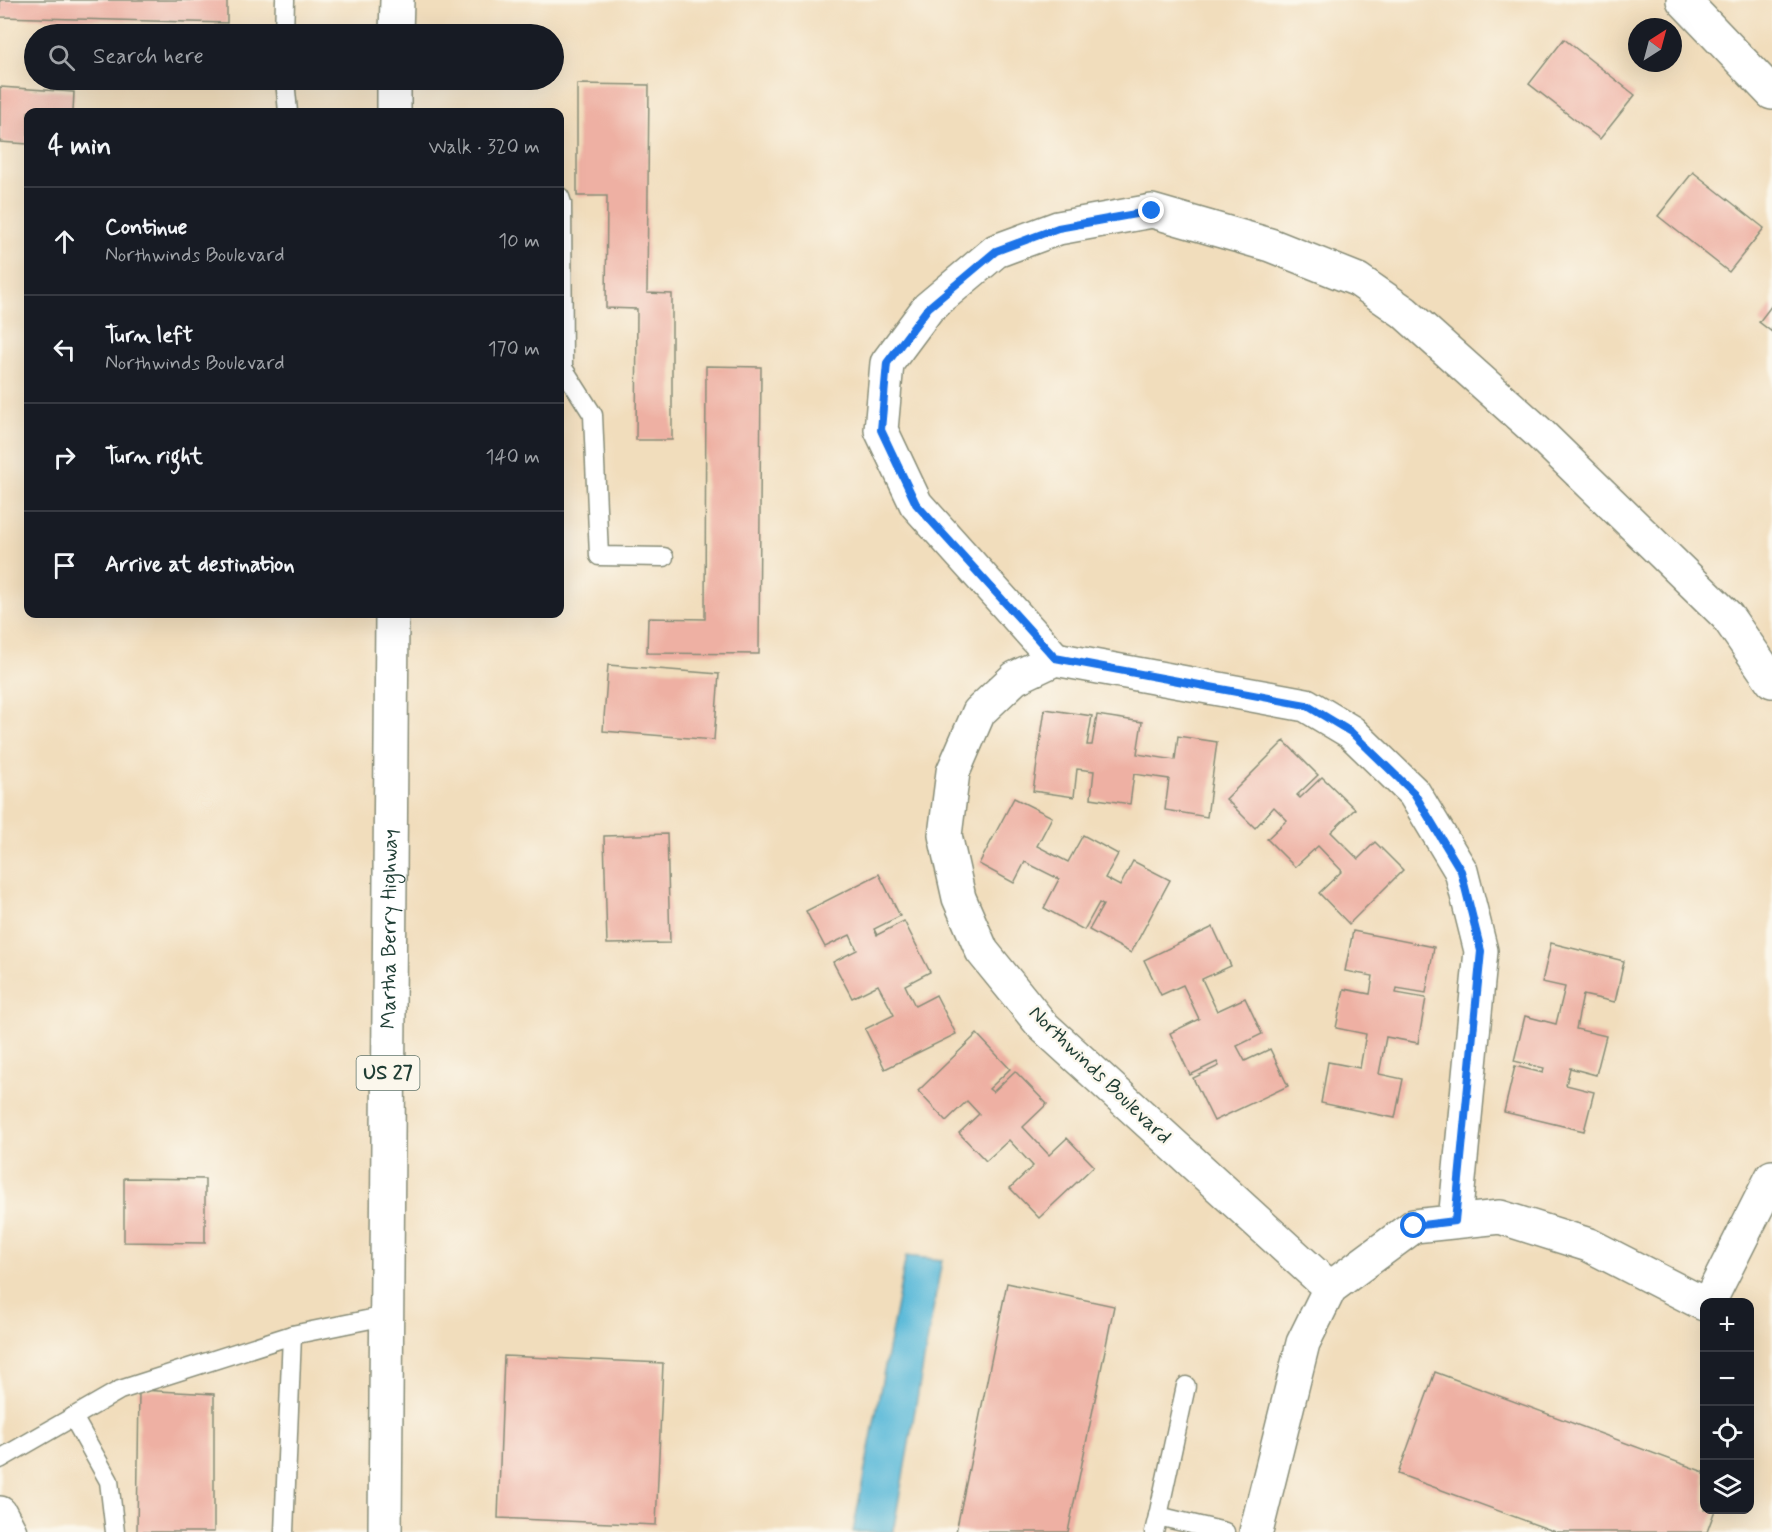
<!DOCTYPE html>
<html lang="en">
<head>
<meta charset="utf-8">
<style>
	:root { --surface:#171b24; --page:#20242c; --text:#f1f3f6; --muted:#9ea1a6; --line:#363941 }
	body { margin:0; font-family:Mynerve,sans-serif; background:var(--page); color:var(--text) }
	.controls { position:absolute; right:18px; bottom:18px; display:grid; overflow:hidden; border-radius:12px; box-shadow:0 6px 24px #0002 }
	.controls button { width:54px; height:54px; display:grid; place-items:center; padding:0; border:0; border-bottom:2px solid var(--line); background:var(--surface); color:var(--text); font:30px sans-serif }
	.compass { position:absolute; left:1628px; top:18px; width:54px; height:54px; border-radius:50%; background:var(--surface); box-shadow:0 6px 24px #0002; rotate:36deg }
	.stop { position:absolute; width:18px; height:18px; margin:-14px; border:4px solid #1a73e8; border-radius:50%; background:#fff }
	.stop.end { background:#1a73e8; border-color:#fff; box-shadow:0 2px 6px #0008 }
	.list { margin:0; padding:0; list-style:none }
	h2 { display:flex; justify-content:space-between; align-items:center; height:78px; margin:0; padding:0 24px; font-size:26px }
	h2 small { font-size:20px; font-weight:400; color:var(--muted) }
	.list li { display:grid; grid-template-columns:39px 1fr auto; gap:18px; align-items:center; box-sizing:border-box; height:108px; padding:0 24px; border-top:2px solid var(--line) }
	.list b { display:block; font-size:22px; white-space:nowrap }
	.list p { margin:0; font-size:20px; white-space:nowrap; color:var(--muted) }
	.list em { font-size:20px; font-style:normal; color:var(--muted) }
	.icon { flex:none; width:33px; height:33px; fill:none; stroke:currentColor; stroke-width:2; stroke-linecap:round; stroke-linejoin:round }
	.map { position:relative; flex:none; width:1772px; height:1532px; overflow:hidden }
	.search { position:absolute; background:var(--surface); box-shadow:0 6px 24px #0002; left:24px; top:24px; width:540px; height:66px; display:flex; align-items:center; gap:15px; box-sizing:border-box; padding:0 21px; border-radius:33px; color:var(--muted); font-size:22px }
	.panel { position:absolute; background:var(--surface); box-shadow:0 6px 24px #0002; left:24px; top:108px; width:540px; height:510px; border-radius:12px }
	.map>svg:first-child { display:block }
	.water { fill:#5bbad9; stroke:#3d7c86; stroke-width:1.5 }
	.building { fill:#eeb0a3 }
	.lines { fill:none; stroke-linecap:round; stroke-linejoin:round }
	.lane-casing { stroke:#888d78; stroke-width:21 }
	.street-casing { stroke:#888d78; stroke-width:36 }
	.secondary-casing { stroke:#888d78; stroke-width:36 }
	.primary-casing { stroke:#888d78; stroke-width:36 }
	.lane { stroke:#fff; stroke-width:18 }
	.street { stroke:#fff; stroke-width:33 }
	.secondary { stroke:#fff; stroke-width:33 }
	.primary { stroke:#fff; stroke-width:33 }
	.route { stroke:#1a73e8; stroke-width:8 }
	.labels { text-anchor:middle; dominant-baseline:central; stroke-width:5; stroke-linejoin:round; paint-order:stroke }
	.shield { fill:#fbf7ec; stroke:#61756b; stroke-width:1.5 }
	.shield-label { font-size:20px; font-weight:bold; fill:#1f3d34 }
	.street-label { font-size:21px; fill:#1f3d34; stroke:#fbf7ec }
</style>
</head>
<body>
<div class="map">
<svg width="1772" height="1532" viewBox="0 0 1772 1532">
	<rect width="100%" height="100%" fill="#fbf7ec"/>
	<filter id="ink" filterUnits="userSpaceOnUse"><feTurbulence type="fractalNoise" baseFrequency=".0167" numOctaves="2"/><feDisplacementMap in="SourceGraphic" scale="12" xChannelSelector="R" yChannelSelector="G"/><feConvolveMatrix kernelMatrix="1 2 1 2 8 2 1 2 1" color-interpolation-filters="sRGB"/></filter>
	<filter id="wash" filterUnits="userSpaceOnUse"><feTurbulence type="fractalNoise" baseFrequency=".008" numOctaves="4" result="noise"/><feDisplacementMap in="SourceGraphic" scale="24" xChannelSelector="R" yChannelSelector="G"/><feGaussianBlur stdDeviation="1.35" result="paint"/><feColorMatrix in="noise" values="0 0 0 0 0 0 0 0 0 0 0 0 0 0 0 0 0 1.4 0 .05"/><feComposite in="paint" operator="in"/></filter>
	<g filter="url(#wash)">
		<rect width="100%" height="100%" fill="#f1ddbc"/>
		<!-- water -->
		<path class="water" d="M 906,1256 L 942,1260 L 893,1532 L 853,1532 Z"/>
		<g id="blocks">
			<!-- building -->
			<g class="building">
				<path d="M 0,0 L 227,0 L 227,23 L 0,17 Z"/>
				<path d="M 1564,39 L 1635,95 L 1600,139 L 1529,84 Z"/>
				<path d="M 577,84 L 649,85 L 647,293 L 672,294 L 672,440 L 636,440 L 637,309 L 606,308 L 607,196 L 577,196 Z"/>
				<path d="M 0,87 L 74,92 L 73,112 L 28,112 L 28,144 L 0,142 Z"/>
				<path d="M 1693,172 L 1764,228 L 1729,272 L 1658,216 Z"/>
				<path d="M 1772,305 L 1772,332 L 1759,322 Z"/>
				<path d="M 706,366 L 761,367 L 759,654 L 647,653 L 648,618 L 705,619 Z"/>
				<path d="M 608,665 L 719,674 L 714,740 L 603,731 Z"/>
				<path d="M 1045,709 L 1092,716 L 1087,745 L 1092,745 L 1097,715 L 1142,722 L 1137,754 L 1175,760 L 1178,736 L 1217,742 L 1207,817 L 1165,810 L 1169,779 L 1134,774 L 1130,804 L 1091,798 L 1094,771 L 1077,769 L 1074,797 L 1033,791 Z"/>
				<path d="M 1284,741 L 1318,775 L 1297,795 L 1300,798 L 1322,777 L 1355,809 L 1331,832 L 1358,859 L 1375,842 L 1403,870 L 1349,924 L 1319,893 L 1342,871 L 1318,846 L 1295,867 L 1267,839 L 1287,820 L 1274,807 L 1255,828 L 1226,799 Z"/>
				<path d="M 1014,798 L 1052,817 L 1037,846 L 1068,862 L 1083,835 L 1118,854 L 1105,878 L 1120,886 L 1133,861 L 1170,880 L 1131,953 L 1089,930 L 1103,905 L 1099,903 L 1084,930 L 1044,908 L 1059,879 L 1025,862 L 1014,883 L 979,864 Z"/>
				<path d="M 667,834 L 670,943 L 607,944 L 604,836 Z"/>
				<path d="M 879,874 L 900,916 L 874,929 L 877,935 L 904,921 L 930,972 L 905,985 L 915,1006 L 936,995 L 956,1034 L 885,1069 L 865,1029 L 894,1015 L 878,985 L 852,998 L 833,962 L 857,950 L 850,935 L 825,947 L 806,911 Z"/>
				<path d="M 1213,927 L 1231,966 L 1202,979 L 1217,1011 L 1245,998 L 1262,1034 L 1237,1046 L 1245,1061 L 1270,1049 L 1288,1086 L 1214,1121 L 1193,1078 L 1219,1066 L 1217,1062 L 1190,1075 L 1170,1033 L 1199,1019 L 1183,985 L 1161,995 L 1144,960 Z"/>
				<path d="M 1353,931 L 1434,947 L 1426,993 L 1397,988 L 1396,993 L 1426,998 L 1418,1043 L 1386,1037 L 1379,1074 L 1403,1079 L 1395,1118 L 1321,1103 L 1328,1062 L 1360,1068 L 1366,1034 L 1336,1028 L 1344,989 L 1370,994 L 1373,976 L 1345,971 Z"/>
				<path d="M 1551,943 L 1624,961 L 1615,1002 L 1583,995 L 1576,1029 L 1606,1036 L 1596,1075 L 1570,1068 L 1566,1085 L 1594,1092 L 1584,1131 L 1504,1112 L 1515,1066 L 1543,1073 L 1544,1068 L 1514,1061 L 1525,1016 L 1556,1024 L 1565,987 L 1542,982 Z"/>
				<path d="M 977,1034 L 1010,1069 L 989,1089 L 993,1092 L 1015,1071 L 1047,1104 L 1023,1127 L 1049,1155 L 1067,1138 L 1094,1166 L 1039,1218 L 1010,1188 L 1033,1166 L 1009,1140 L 986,1161 L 959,1133 L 979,1114 L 967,1101 L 946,1121 L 918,1091 Z"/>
				<path d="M 124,1178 L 205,1179 L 205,1243 L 124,1242 Z"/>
				<path d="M 1007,1283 L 1114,1306 L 1068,1532 L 956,1532 Z"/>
				<path d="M 504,1356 L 663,1363 L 656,1525 L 498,1518 Z"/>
				<path d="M 1435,1372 L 1704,1472 L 1704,1510 L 1715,1510 L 1707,1532 L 1556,1532 L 1398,1474 Z"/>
				<path d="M 139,1390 L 214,1394 L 214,1532 L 137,1532 Z"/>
			</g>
		</g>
	</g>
	<g filter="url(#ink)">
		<use href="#blocks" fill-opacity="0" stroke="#888d78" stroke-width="1.5"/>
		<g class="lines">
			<defs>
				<g id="lane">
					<path d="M 284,34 L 285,0"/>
					<path d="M 285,80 L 288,112"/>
					<path d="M 560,197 L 562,203 L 563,368 L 560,368"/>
					<path d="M 563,368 L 593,415 L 599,556 L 664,557"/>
					<path d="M 73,1417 L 109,1481 L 115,1532"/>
					<path d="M 0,1459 L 120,1390 L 292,1335 L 386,1316"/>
					<path d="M 1158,1516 L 1186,1386"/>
					<path d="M 284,1532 L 292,1335"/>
					<path d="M 1154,1532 L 1158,1516 L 1225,1532"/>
				</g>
				<g id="street">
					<path d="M 1683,0 L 1772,93"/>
					<path d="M 1055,659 L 916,504 L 881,430 L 887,363 L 928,308 L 996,251 L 1058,228 L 1152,211 L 1270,245 L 1358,280 L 1404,312 L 1537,431 L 1727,616 L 1772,681"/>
					<path d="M 1330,1288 L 1042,1025 L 982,951 L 959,898 L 945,835 L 953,772 L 979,712 L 1015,678 L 1055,659 L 1306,705 L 1351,732 L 1414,793 L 1461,871 L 1481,951 L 1455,1221"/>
					<path d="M 1709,1302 L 1772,1177"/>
					<path d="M 1256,1532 L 1303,1343 L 1330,1288 L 1414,1226 L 1500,1217 L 1589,1245 L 1704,1304"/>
				</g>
				<path id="secondary" d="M 0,1513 L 10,1532"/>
				<g id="primary">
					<path d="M 396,34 L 397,0"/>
					<path d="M 394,80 L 394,112"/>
					<path id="s1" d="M 385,1532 L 392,614"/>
				</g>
			</defs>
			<!-- lane casing -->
			<use href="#lane" class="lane-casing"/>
			<!-- street casing -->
			<use href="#street" class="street-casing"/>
			<!-- secondary casing -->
			<use href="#secondary" class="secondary-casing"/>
			<!-- primary casing -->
			<use href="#primary" class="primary-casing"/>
			<!-- lane -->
			<use href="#lane" class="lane"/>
			<!-- street -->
			<use href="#street" class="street"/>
			<!-- secondary -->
			<use href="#secondary" class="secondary"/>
			<!-- primary -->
			<use href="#primary" class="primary"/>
		</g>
	</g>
	<g class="lines" filter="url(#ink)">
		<!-- route -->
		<path class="route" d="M 1152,211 L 1058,228 L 996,251 L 928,308 L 887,363 L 881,430 L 916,504 L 1055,658 L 1306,705 L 1351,732 L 1414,793 L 1461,871 L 1481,951 L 1455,1221 L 1414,1226"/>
	</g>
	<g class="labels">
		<!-- shield labels -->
		<rect class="shield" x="356.5" y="1056" width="63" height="34" rx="4.5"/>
		<g class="shield-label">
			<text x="388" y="1073">US 27</text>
		</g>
		<!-- street labels -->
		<g class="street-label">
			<text stroke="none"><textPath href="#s1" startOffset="603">Martha Berry Highway</textPath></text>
			<text transform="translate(1100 1075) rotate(44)">Northwinds Boulevard</text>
		</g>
	</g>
</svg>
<div class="controls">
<button>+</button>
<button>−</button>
<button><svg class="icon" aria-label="locate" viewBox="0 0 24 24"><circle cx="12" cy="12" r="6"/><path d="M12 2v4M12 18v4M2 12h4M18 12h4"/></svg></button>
<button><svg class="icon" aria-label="layers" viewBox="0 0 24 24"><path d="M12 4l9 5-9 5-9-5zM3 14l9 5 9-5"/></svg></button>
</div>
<svg class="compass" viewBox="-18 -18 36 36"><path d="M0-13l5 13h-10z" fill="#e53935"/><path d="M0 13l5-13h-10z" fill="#9ea1a6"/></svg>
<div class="stop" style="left:1414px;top:1226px"></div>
<div class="stop end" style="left:1152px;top:211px"></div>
<div class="search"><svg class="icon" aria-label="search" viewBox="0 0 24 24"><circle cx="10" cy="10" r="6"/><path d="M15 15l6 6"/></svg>Search here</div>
<section class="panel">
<h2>4 min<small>Walk · 320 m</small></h2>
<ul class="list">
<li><svg class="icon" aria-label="ahead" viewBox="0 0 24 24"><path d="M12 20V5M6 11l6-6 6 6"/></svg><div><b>Continue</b><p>Northwinds Boulevard</p></div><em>10 m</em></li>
<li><svg class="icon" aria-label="left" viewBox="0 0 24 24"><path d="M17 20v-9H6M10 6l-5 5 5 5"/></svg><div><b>Turn left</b><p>Northwinds Boulevard</p></div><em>170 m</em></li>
<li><svg class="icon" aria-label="right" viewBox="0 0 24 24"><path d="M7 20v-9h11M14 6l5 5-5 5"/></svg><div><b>Turn right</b></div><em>140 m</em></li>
<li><svg class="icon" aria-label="arrive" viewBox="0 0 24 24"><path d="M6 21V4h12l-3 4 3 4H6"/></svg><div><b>Arrive at destination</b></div></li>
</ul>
</section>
</div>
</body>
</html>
